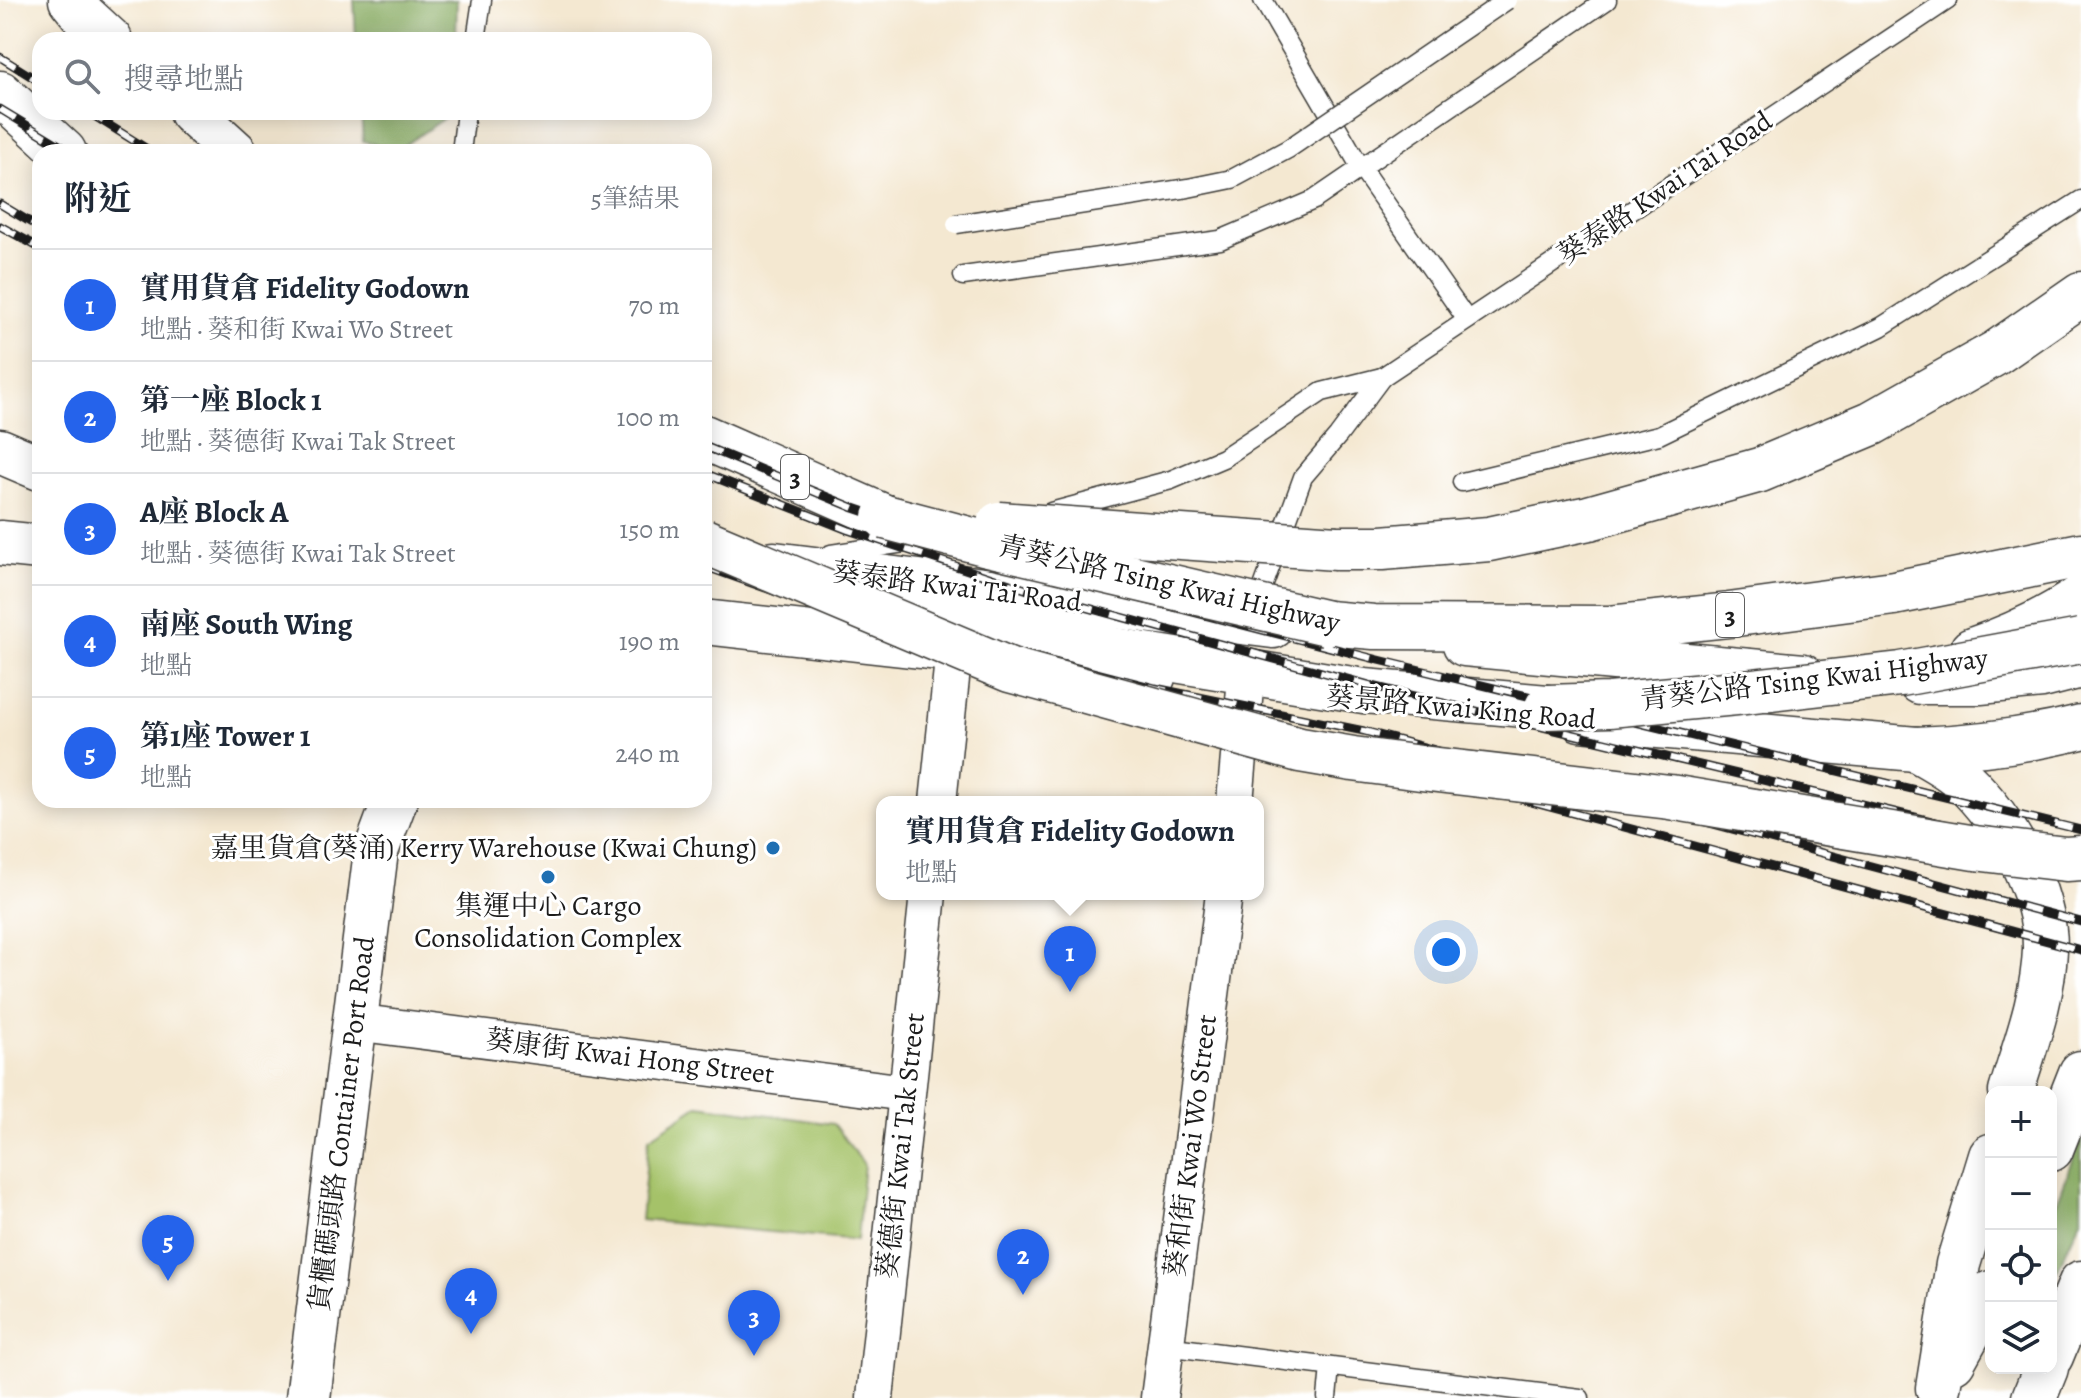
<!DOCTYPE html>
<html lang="zh-TW">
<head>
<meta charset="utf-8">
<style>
	:root { --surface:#fff; --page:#f2f2f3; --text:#1f2937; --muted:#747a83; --line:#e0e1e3; --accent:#2563eb }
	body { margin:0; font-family:Alegreya,"Noto Serif TC",serif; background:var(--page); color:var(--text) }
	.controls { position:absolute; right:24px; bottom:24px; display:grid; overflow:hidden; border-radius:16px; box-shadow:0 4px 20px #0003 }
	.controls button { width:72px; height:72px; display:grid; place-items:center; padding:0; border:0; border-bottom:2px solid var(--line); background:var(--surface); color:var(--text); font:40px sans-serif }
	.you { position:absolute; left:1446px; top:952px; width:28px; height:28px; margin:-20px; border:6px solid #fff; border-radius:50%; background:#1a73e8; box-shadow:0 0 0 12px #1a73e833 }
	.badge { display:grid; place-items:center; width:52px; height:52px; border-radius:50%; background:var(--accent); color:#fff; font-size:26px; font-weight:700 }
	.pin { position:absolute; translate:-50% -66px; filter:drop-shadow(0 2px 4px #0008) }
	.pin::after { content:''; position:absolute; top:42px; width:28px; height:24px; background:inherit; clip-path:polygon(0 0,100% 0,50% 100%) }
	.popup { position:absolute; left:876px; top:796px; width:388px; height:104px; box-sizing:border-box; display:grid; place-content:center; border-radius:16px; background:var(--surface); filter:drop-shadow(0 2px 6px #0005); font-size:26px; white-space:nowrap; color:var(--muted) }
	.popup b { font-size:30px; color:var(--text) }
	.popup::after { content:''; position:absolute; left:50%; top:100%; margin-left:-16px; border:16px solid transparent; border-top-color:var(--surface) }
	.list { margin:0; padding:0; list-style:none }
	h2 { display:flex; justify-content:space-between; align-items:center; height:104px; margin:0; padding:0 32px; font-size:34px }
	h2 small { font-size:26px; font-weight:400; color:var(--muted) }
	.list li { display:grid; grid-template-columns:52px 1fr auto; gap:24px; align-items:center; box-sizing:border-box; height:112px; padding:0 32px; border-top:2px solid var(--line) }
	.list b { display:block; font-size:30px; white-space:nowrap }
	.list p { margin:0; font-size:26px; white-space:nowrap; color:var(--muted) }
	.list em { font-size:26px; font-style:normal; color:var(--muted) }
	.icon { flex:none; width:44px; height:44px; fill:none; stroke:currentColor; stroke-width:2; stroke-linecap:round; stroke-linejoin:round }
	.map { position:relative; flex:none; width:2081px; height:1398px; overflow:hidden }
	.search { position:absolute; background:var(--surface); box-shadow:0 4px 20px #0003; left:32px; top:32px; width:680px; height:88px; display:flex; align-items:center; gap:20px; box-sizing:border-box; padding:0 28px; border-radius:24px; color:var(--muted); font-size:30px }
	.panel { position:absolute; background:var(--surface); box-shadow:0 4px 20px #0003; left:32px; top:144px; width:680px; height:664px; border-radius:24px }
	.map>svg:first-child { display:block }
	.green { fill:#a5c269; stroke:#606f42; stroke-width:2 }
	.forest { fill:#84a85d; stroke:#50623c; stroke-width:2 }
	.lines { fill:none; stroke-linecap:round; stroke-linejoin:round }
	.lane-casing { stroke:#3c3b37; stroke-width:21 }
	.street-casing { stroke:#3c3b37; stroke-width:39 }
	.secondary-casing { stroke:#3c3b37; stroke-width:47 }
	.primary-casing { stroke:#3c3b37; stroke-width:47 }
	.highway-casing { stroke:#3c3b37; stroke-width:47 }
	.lane { stroke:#fff; stroke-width:18 }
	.street { stroke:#fff; stroke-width:36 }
	.secondary { stroke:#fff; stroke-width:44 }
	.primary { stroke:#fff; stroke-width:44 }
	.highway { stroke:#fff; stroke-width:44 }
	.rail-casing { stroke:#1c1c1c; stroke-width:9 }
	.rail { stroke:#fff; stroke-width:6; stroke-dasharray:18; stroke-linecap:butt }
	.lane-bridge-casing { stroke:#3c3b37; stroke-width:21; stroke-linecap:butt }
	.highway-bridge-casing { stroke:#3c3b37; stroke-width:47; stroke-linecap:butt }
	.lane-bridge { stroke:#fff; stroke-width:18 }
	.highway-bridge { stroke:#fff; stroke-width:44 }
	.poi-dot { fill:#1f6fb2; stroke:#fff; stroke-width:3 }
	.labels { text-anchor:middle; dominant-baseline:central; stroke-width:6; stroke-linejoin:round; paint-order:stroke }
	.shield { fill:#fff; stroke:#606060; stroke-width:2 }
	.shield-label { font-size:26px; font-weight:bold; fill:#1c1c1c }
	.street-label { font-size:28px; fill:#1c1c1c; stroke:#fff }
	.poi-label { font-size:28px; fill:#1c1c1c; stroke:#fff; text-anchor:end }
</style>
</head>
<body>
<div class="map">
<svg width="2081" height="1398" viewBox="0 0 2081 1398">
	<rect width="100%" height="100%" fill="#fff"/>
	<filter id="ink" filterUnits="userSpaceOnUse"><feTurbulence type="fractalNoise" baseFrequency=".0125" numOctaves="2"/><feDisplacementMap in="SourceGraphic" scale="16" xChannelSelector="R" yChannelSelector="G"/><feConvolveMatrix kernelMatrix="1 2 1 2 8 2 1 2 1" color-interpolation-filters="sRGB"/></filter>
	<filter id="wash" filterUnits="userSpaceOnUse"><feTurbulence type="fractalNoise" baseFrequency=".006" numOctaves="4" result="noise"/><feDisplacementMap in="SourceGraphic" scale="32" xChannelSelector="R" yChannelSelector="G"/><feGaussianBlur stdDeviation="1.8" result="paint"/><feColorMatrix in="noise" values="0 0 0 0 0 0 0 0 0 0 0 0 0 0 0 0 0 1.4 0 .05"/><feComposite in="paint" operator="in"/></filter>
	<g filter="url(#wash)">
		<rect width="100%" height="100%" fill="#f4e8d1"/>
		<!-- green -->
		<path class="green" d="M 699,1105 L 833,1124 L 864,1164 L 857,1240 L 641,1220 L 649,1138 Z"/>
		<!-- forest -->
		<g class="forest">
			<path d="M 354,0 L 457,0 L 456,40 L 356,40 Z"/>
			<path d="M 361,112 L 454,112 L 397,150 L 363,141 Z"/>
			<path d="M 2081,1138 L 2081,1219 L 2051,1284 L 2051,1219 Z"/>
		</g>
	</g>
	<g filter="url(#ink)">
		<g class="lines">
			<defs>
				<g id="lane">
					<path d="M 1263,0 L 1361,168 L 1467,320"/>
					<path d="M 476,40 L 482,0"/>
					<path d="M 461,152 L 466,112"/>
					<path d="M 963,276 L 1220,240 L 1314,200 L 1607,0"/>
					<path d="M 1462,482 L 1659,435 L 1881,327 L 2081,200"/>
					<path d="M 1051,512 L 1171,480 L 1223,458 L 1322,392 L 1382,377 L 1948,0"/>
					<path d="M 831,554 L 924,540"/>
					<path d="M 1256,606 L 1303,477 L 1338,436 L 1382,377"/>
					<path d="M 1165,1346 L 1580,1398"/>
					<path d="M 1327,1398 L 1330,1367"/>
				</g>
				<g id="street">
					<path d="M 938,802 L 954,650"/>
					<path d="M 1235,802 L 1245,689"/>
					<path d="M 354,1022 L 906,1093"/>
					<path d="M 875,1398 L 928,894"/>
					<path d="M 1159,1398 L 1224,894"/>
				</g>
				<g id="secondary">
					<path d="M 0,451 L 40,468"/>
					<path d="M 0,543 L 40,547"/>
					<path d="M 774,564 L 1273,626"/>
					<path d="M 704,622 L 947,649"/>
					<path d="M 1465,644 L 1803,676"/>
					<path d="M 1972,650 C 2011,637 2047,620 2081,597"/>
					<path d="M 1023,659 L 1153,677"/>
					<path d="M 1580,719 L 1916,749"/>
					<path d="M 308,1398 L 376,851 L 395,800"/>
				</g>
				<g id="primary">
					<path d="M 1920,682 L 1980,682 L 2042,676 L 2081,666"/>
					<path d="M 1916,749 C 1931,758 1949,767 1962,779 C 2005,820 2046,890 2045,950 C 2043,1000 2025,1045 2011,1092"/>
					<path d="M 1916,749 C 1972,747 2026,741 2081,727"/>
					<path d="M 2051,1149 L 2081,1073"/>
					<path d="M 2051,1356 L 2081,1283"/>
					<path d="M 1953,1361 L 1991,1293"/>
					<path d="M 1938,1388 L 1958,1264 L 1991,1156"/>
					<path d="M 2034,1398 L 2046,1368"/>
				</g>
				<g id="highway">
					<path d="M 71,0 L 84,16 L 110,40"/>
					<path d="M 0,93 L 64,152"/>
					<path d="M 191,112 L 235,152"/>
					<path d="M 704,437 L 885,517"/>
					<path d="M 1336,548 L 1382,548 L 1489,539 L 1589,518 L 1760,470 L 1872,423 L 1996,353 L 2081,294"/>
					<path d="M 901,615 L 1364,691 L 1547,707"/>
					<path d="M 1327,623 L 1374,627 L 1608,628 L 1729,615 L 1894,593 L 2081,555"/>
				</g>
			</defs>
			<!-- lane casing -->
			<use href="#lane" class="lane-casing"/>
			<!-- street casing -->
			<use href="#street" class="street-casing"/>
			<!-- secondary casing -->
			<use href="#secondary" class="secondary-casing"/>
			<!-- primary casing -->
			<use href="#primary" class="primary-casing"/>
			<!-- highway casing -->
			<use href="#highway" class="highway-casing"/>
			<!-- lane -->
			<use href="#lane" class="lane"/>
			<!-- street -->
			<use href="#street" class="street"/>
			<!-- secondary -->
			<use href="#secondary" class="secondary"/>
			<!-- primary -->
			<use href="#primary" class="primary"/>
			<!-- highway -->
			<use href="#highway" class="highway"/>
			<defs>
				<g id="rail">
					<path d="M 0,57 L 40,82"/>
					<path d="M 0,109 L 71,152"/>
					<path d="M 88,112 L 152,152"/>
					<path d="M 0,204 L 40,228"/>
					<path d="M 0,226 L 40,248"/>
					<path d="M 704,446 L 854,508 L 1057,577 L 1379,660 L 2081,830"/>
					<path d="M 704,473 L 848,530 L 1052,598 L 1373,686 L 2081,857"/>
					<path d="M 704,544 L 961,638 L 1155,688 L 1364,731 L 2081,922"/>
					<path d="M 704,566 L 958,657 L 1151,707 L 1357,755 L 2081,950"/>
				</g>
			</defs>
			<!-- rail casing -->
			<use href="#rail" class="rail-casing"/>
			<!-- rail -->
			<use href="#rail" class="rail"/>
			<defs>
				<path id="lane-bridge" d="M 956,224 L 1188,188 L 1232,179 L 1288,149 L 1507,0"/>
				<g id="highway-bridge">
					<path d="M 885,517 L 984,543 L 1327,623"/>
					<path d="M 999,524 L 1336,548"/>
					<path d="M 704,541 L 1010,670 L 1300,750 L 1353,759 L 1421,768 L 1670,797 L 1975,848 L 2066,859 L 2081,858"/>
					<path d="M 1547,707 L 1609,705 L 1736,693 L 1901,674 L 2081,641"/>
				</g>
			</defs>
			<!-- lane-bridge casing -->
			<use href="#lane-bridge" class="lane-bridge-casing"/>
			<!-- highway-bridge casing -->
			<use href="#highway-bridge" class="highway-bridge-casing"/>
			<!-- lane-bridge -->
			<use href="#lane-bridge" class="lane-bridge"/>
			<!-- highway-bridge -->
			<use href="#highway-bridge" class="highway-bridge"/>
		</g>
	</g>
	<!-- markers -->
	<g class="poi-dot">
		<circle cx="773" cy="848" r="8"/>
		<circle cx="548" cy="877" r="8"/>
	</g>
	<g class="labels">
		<!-- shield labels -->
		<g class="shield">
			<rect x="781" y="455" width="28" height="44" rx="6"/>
			<rect x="1716" y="593" width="28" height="44" rx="6"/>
		</g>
		<g class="shield-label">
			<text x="795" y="477">3</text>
			<text x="1730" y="615">3</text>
		</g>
		<!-- street labels -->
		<g class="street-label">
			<text transform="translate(1665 188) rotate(-34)">葵泰路 Kwai Tai Road</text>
			<text transform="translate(1169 584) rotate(13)">青葵公路 Tsing Kwai Highway</text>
			<text transform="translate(957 587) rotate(7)">葵泰路 Kwai Tai Road</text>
			<text transform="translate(1814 679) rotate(-7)">青葵公路 Tsing Kwai Highway</text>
			<text transform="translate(1461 708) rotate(5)">葵景路 Kwai King Road</text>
			<text transform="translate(630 1057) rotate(7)">葵康街 Kwai Hong Street</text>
			<text transform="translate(342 1124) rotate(-83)">貨櫃碼頭路 Container Port Road</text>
			<text transform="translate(901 1146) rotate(-84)">葵德街 Kwai Tak Street</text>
			<text transform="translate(1191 1146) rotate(-83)">葵和街 Kwai Wo Street</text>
		</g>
		<!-- poi labels -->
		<g class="poi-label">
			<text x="757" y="848">嘉里貨倉(葵涌) Kerry Warehouse (Kwai Chung)</text>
			<text x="548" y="906" text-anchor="middle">集運中心 Cargo<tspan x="548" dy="32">Consolidation Complex</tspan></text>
		</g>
	</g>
</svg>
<div class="controls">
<button>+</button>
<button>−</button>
<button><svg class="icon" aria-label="locate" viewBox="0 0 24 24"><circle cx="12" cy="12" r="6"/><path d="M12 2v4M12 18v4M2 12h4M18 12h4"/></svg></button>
<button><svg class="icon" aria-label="layers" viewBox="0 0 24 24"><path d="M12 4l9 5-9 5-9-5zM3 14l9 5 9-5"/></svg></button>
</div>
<div class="you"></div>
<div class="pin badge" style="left:1070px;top:992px">1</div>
<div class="popup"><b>實用貨倉 Fidelity Godown</b>地點</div>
<div class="pin badge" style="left:1023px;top:1295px">2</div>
<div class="pin badge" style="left:754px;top:1356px">3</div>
<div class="pin badge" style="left:471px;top:1334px">4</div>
<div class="pin badge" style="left:168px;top:1281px">5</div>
<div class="search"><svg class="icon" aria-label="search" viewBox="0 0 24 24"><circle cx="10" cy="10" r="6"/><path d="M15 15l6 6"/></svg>搜尋地點</div>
<section class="panel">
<h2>附近<small>5筆結果</small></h2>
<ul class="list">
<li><span class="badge">1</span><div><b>實用貨倉 Fidelity Godown</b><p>地點 · 葵和街 Kwai Wo Street</p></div><em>70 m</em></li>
<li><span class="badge">2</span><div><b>第一座 Block 1</b><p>地點 · 葵德街 Kwai Tak Street</p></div><em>100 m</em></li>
<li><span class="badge">3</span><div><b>A座 Block A</b><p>地點 · 葵德街 Kwai Tak Street</p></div><em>150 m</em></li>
<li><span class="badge">4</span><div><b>南座 South Wing</b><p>地點</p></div><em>190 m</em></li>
<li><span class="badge">5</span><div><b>第1座 Tower 1</b><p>地點</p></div><em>240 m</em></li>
</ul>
</section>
</div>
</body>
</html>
